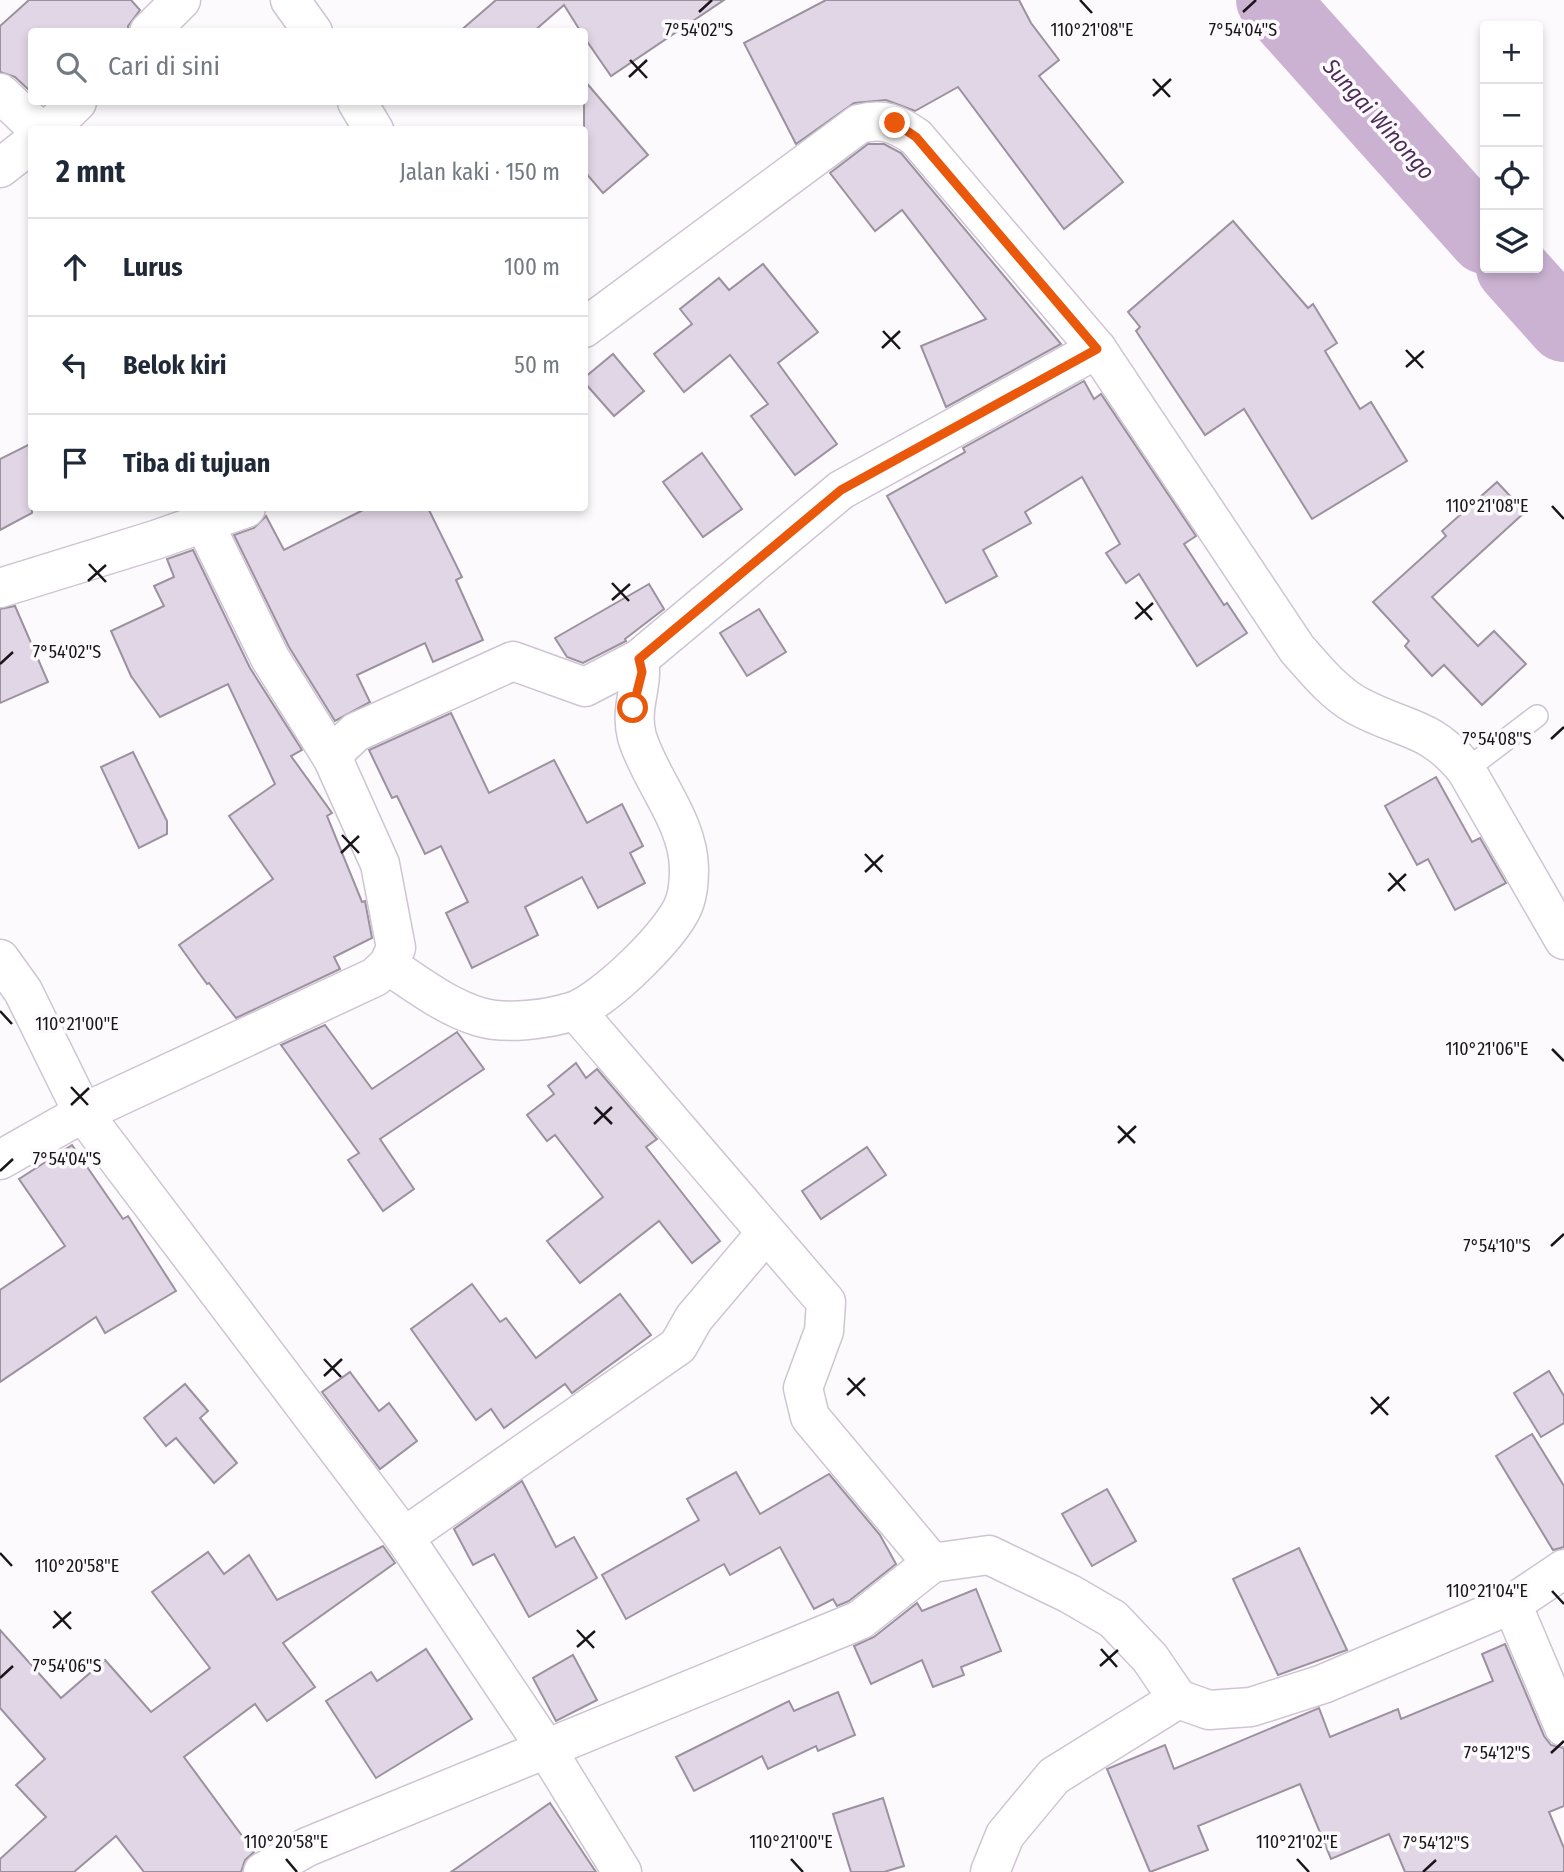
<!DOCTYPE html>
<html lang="id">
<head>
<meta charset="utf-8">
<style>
	:root { --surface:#fff; --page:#f2f2f3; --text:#1f2937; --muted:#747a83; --line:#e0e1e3 }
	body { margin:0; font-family:"Fira Sans Condensed",sans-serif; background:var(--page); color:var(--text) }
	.controls { position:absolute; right:21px; top:21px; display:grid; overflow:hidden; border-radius:7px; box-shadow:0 4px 10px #0003 }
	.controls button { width:63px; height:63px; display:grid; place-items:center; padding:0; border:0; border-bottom:2px solid var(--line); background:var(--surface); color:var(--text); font:35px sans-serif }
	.stop { position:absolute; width:21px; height:21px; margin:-16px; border:5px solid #ea580c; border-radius:50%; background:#fff }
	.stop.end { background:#ea580c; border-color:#fff; box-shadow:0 2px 7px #0008 }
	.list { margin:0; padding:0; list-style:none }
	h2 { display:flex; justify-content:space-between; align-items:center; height:91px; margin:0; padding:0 28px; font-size:30px }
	h2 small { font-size:23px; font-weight:400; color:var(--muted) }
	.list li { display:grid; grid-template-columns:46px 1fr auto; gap:21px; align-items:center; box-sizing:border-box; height:98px; padding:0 28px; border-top:2px solid var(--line) }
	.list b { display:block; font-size:26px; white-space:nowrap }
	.list em { font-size:23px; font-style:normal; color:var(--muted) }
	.icon { flex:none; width:38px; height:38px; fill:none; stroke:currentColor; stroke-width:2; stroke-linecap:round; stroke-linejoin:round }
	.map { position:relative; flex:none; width:1564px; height:1872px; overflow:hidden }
	.search { position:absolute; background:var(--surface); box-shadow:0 4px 10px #0003; left:28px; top:28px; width:560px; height:77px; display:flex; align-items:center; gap:18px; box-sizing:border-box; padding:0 24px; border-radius:7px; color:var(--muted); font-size:26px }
	.panel { position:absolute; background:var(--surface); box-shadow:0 4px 10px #0003; left:28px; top:126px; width:560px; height:385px; border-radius:7px }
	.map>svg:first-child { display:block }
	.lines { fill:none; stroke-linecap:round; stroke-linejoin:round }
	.river { stroke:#cbb2d3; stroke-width:72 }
	.building { fill:#e1d6e5; stroke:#9b919f; stroke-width:2 }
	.service-casing { stroke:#cfc4d3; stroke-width:24 }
	.minor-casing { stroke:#cfc4d3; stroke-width:41 }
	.service { stroke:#fff; stroke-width:21 }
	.minor { stroke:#fff; stroke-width:38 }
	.route { stroke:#ea580c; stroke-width:9 }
	.ticks { fill:none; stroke:#19151b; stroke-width:2.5 }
	.labels { text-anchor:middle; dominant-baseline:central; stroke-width:7; stroke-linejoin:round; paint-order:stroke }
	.water-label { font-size:23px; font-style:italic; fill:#4d2c58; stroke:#fdfafd }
	.ticks-label { font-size:18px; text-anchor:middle; fill:#19151b; stroke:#fdfafd; stroke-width:7; stroke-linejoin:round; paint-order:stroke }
</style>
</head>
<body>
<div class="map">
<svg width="1564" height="1872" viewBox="0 0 1564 1872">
	<rect width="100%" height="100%" fill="#fdfafd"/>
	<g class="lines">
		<!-- river -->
		<g class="river">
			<path d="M 1272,0 L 1485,238"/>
			<path d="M 1512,268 L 1564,326"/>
		</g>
	</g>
	<!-- building -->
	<g class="building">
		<path d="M 29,0 L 131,0 L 140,10 L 128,26 L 128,32 L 32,32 L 32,93 L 15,77 L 0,72 L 0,26 Z"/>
		<path d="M 496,0 L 724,0 L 611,76 L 584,37 L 584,32 L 581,32 L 564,5 L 533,32 L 459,32 Z"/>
		<path d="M 826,0 L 1019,0 L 1031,23 L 1059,60 L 1039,76 L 1123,182 L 1064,229 L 958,87 L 915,111 L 886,100 L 854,103 L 796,144 L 744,43 Z"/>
		<path d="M 584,80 L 648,155 L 603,193 L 584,171 Z"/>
		<path d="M 868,144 L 884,144 L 901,153 L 1061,344 L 946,407 L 921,346 L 986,319 L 902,210 L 875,231 L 830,173 Z"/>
		<path d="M 1233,221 L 1308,308 L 1313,304 L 1337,343 L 1325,351 L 1360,409 L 1371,402 L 1407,461 L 1312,519 L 1244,409 L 1205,435 L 1136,331 L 1140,327 L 1128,312 Z"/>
		<path d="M 763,264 L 818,332 L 778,363 L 837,444 L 795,475 L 751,416 L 768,404 L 730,355 L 684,392 L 654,354 L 692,324 L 680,309 L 719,278 L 729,290 Z"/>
		<path d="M 613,354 L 644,391 L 614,416 L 584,382 L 584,378 Z"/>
		<path d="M 1084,381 L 1094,399 L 1101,394 L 1196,536 L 1184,544 L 1224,605 L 1227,603 L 1247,633 L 1197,666 L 1139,574 L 1126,583 L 1106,553 L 1120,544 L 1082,477 L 1025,512 L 1031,523 L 983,550 L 997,576 L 946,603 L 887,496 L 965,452 L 963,448 Z"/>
		<path d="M 32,443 L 32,513 L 0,530 L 0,459 Z"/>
		<path d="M 702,453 L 742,509 L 703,537 L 663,482 Z"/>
		<path d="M 1497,482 L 1525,512 L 1432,597 L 1478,646 L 1494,631 L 1526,664 L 1482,705 L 1444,665 L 1432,676 L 1405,646 L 1409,641 L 1373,602 L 1446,536 L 1442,531 Z"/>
		<path d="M 367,508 L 428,508 L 462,577 L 456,580 L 483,640 L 433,662 L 425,643 L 357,675 L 370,702 L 335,721 L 289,647 L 234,535 L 254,528 L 266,516 L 284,550 Z"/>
		<path d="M 193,550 L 250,668 L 302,750 L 291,756 L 332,813 L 327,816 L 362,902 L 365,901 L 372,938 L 334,957 L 340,969 L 236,1018 L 209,983 L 207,984 L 179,945 L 273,879 L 229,816 L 275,784 L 228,684 L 160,717 L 131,676 L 111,631 L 164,606 L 154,586 L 174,577 L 167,559 Z"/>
		<path d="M 649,584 L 664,609 L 625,639 L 626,641 L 583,663 L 567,657 L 555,638 Z"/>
		<path d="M 15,606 L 48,682 L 0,703 L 0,609 Z"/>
		<path d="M 759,609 L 786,652 L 747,676 L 720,633 Z"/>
		<path d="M 451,713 L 489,793 L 554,760 L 587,823 L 622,804 L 643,846 L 630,853 L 645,883 L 598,908 L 582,877 L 525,907 L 538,935 L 472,968 L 446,913 L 468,902 L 441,846 L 425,854 L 397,796 L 392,798 L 369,750 Z"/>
		<path d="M 133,752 L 167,821 L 167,834 L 139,848 L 101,767 Z"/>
		<path d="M 1436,777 L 1472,842 L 1480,838 L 1506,883 L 1455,910 L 1428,859 L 1417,865 L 1385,806 Z"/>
		<path d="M 325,1025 L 372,1089 L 457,1032 L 484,1069 L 380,1139 L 414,1189 L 383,1211 L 348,1160 L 359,1153 L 281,1045 Z"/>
		<path d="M 576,1063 L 586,1078 L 597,1069 L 657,1139 L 646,1147 L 720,1241 L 692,1263 L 659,1221 L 580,1283 L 547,1241 L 603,1197 L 555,1135 L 547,1141 L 527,1115 L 554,1094 L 548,1086 Z"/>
		<path d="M 72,1145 L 123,1219 L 128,1216 L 176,1291 L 105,1333 L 96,1317 L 0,1382 L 0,1290 L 65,1246 L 19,1179 Z"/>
		<path d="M 867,1147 L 886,1175 L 821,1219 L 802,1191 Z"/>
		<path d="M 472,1284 L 500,1322 L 506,1318 L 536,1358 L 620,1294 L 651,1335 L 572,1393 L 565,1384 L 504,1428 L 491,1409 L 476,1420 L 411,1329 Z"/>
		<path d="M 1549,1371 L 1564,1396 L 1564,1423 L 1541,1437 L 1514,1393 Z"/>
		<path d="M 350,1372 L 379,1411 L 389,1403 L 417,1441 L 380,1469 L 322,1392 Z"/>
		<path d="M 185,1384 L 208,1411 L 200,1418 L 237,1463 L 214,1483 L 176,1438 L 166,1446 L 144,1418 Z"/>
		<path d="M 1532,1434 L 1564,1486 L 1564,1547 L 1553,1550 L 1496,1456 Z"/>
		<path d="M 736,1472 L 760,1514 L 829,1474 L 880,1535 L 896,1564 L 849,1601 L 837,1606 L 833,1599 L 814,1609 L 780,1547 L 730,1575 L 724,1564 L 626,1619 L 602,1575 L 699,1520 L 687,1499 Z"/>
		<path d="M 522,1481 L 556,1547 L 574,1537 L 597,1578 L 529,1617 L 494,1554 L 473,1565 L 454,1529 Z"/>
		<path d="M 1107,1489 L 1136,1541 L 1092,1566 L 1062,1514 Z"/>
		<path d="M 383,1546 L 395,1563 L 283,1643 L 315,1687 L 267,1721 L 255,1704 L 184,1757 L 254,1852 L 245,1860 L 241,1872 L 144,1872 L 116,1836 L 74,1872 L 0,1872 L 0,1859 L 46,1817 L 16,1785 L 45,1759 L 0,1708 L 0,1630 L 61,1698 L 105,1660 L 151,1712 L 210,1668 L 152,1592 L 208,1552 L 224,1574 L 249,1555 L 277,1600 Z"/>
		<path d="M 1299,1548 L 1347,1650 L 1278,1675 L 1233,1579 Z"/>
		<path d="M 976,1589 L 1001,1651 L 961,1667 L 964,1675 L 933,1687 L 922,1660 L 871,1684 L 854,1646 L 874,1637 L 917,1603 L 922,1611 Z"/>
		<path d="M 1505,1644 L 1544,1736 L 1551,1745 L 1564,1748 L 1564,1806 L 1549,1812 L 1564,1848 L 1564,1872 L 1405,1872 L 1389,1834 L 1331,1859 L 1300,1784 L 1198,1826 L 1208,1850 L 1150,1872 L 1107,1769 L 1165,1745 L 1174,1769 L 1319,1708 L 1330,1737 L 1398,1709 L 1401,1719 L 1493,1681 L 1482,1654 Z"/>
		<path d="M 426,1649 L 472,1719 L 376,1778 L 326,1701 L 371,1672 L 377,1681 Z"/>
		<path d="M 573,1655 L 597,1700 L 556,1721 L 533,1678 Z"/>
		<path d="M 838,1692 L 855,1735 L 818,1751 L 816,1746 L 768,1769 L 762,1756 L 694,1791 L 676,1757 L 789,1701 L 794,1711 Z"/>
		<path d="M 883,1798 L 904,1866 L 884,1872 L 851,1872 L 833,1814 Z"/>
		<path d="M 550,1803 L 596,1872 L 451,1872 Z"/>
	</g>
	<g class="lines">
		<defs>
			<path id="service" d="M 1466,770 L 1537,716"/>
			<g id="minor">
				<path d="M 290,0 L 313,32"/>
				<path d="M 149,32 L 181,0"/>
				<path d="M 0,93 L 39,130"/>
				<path d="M 357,102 L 374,130"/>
				<path d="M 48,130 L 77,102"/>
				<path d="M 0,168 L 32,143"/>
				<path d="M 584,328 L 859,124 C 883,118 896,123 916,137 L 1097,349 L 1297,649 C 1315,669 1332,691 1356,705 C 1403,731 1429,724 1466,770 L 1564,940"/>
				<path d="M 0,588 L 155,540 L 246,508"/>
				<path d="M 333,759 L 340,747 L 356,732 L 513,661 L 585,687 L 639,659 L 841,490 L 1097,349"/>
				<path d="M 0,959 L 23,991 L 83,1113 L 404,1537 L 547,1750 L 622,1872"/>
				<path d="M 388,965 C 417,984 446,1007 480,1017 C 506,1025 549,1019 574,1011 C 604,1001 677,930 685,901 C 688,892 689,878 689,869 C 689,822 650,780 637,737 C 629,707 644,686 639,659"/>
				<path d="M 576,1011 L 826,1302 L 824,1331 L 803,1388 L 810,1417 L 932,1563 L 989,1555 L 1070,1594 L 1113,1619 L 1150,1658 L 1178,1699 L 1209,1710 L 1251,1707 L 1323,1684 L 1512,1604 L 1564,1569"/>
				<path d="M 0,1160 L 83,1113 L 375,977 L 388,965 L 396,948 L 380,864 L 333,759 L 270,658 L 204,523"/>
				<path d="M 404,1537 L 678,1346 L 694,1318 L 766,1233"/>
				<path d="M 1512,1604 L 1564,1727"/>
				<path d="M 263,1872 L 307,1847 L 860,1620 L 932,1563"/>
				<path d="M 990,1872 L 1005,1835 L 1054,1776 L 1178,1699"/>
			</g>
		</defs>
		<!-- service casing -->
		<use href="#service" class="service-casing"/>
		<!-- minor casing -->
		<use href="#minor" class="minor-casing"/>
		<!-- service -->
		<use href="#service" class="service"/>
		<!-- minor -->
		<use href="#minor" class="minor"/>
	</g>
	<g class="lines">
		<!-- route -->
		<path class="route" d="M 633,708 L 642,672 L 639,659 L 841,490 L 1097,349 L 916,137 L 895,123"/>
	</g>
	<!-- ticks -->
	<path class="ticks" d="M 1080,0 L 1092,13M 699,12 L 712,0M 1243,12 L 1256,0M 630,60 L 647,78M 629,77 L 647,60M 1153,79 L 1170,97M 1153,96 L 1171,79M 883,331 L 900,349M 882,348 L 900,331M 1406,350 L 1423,368M 1406,367 L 1424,351M 1552,506 L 1564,519M 89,564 L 106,582M 88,581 L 106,565M 612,583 L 629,601M 612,600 L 630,584M 1136,602 L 1152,620M 1135,619 L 1153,603M 0,664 L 13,652M 1551,739 L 1564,727M 342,835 L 359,853M 341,853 L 359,836M 865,854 L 882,872M 865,872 L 883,855M 1389,873 L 1405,891M 1388,891 L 1406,874M 0,1011 L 12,1024M 1552,1049 L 1564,1061M 71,1087 L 88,1105M 71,1105 L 89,1088M 595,1107 L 612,1124M 594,1124 L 612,1107M 1118,1126 L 1135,1143M 1118,1143 L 1136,1126M 0,1171 L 13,1159M 1551,1246 L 1564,1234M 324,1359 L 341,1377M 324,1376 L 342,1359M 848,1378 L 865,1396M 847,1395 L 865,1378M 1371,1397 L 1388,1415M 1371,1414 L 1389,1397M 0,1553 L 12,1566M 1552,1591 L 1564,1604M 54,1611 L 71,1629M 53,1628 L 71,1612M 577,1630 L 594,1648M 577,1647 L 595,1631M 1101,1649 L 1117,1667M 1100,1666 L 1118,1650M 0,1678 L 13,1666M 1551,1753 L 1564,1741M 286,1859 L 297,1872M 791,1859 L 803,1872M 1297,1859 L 1309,1872M 1423,1872 L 1436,1860"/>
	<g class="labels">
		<!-- water labels -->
		<g class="water-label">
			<text transform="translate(1379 119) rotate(48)">Sungai Winongo</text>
		</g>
	</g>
	<g class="ticks-label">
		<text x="699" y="36">7°54'02"S</text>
		<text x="1243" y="36">7°54'04"S</text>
		<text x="1092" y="36">110°21'08"E</text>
		<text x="1487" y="512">110°21'08"E</text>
		<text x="67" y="658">7°54'02"S</text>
		<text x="1497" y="745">7°54'08"S</text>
		<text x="77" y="1030">110°21'00"E</text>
		<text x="1487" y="1055">110°21'06"E</text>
		<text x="67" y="1165">7°54'04"S</text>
		<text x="1497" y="1252">7°54'10"S</text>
		<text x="77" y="1572">110°20'58"E</text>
		<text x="1487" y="1597">110°21'04"E</text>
		<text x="67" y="1672">7°54'06"S</text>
		<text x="1497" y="1759">7°54'12"S</text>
		<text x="286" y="1848">110°20'58"E</text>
		<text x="791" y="1848">110°21'00"E</text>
		<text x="1297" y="1848">110°21'02"E</text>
		<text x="1436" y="1849">7°54'12"S</text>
	</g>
</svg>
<div class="controls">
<button>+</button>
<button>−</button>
<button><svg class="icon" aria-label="locate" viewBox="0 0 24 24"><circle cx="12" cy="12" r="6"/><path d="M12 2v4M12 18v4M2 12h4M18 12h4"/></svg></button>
<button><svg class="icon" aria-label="layers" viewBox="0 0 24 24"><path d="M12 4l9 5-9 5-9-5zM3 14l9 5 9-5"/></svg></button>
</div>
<div class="stop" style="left:633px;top:708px"></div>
<div class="stop end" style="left:895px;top:123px"></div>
<div class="search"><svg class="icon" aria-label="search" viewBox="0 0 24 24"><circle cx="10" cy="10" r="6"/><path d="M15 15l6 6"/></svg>Cari di sini</div>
<section class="panel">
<h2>2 mnt<small>Jalan kaki · 150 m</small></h2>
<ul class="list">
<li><svg class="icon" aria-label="ahead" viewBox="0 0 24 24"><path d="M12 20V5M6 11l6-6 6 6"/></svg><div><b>Lurus</b></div><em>100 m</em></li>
<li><svg class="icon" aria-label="left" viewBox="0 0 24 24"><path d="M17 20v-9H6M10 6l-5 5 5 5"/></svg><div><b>Belok kiri</b></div><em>50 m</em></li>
<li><svg class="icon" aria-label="arrive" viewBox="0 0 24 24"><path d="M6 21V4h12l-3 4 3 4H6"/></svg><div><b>Tiba di tujuan</b></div></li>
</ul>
</section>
</div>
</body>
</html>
